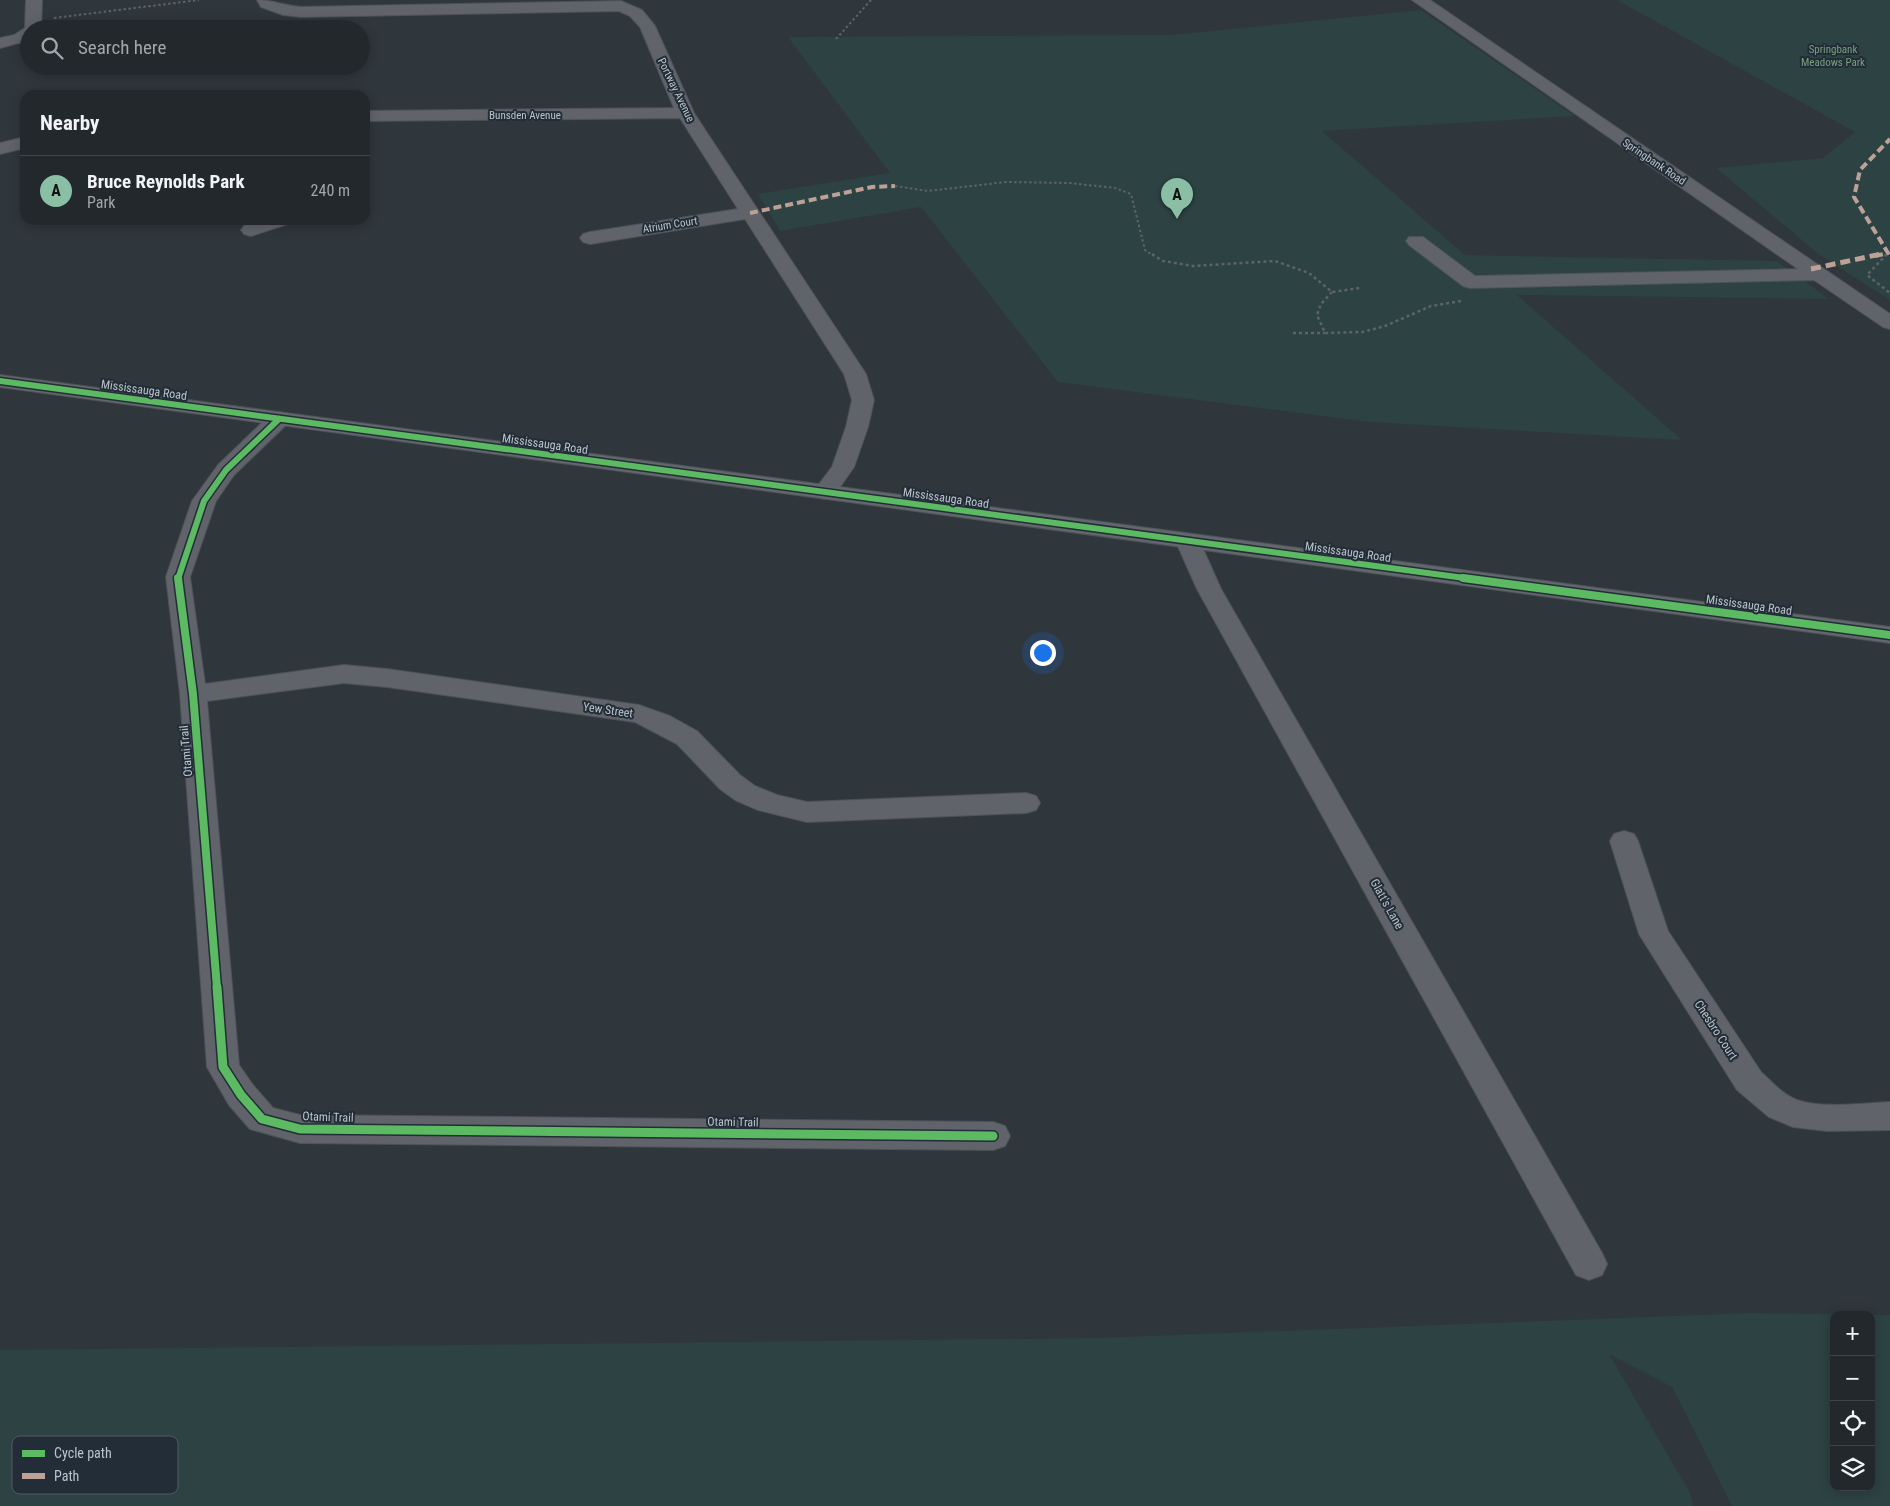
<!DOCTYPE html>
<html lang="en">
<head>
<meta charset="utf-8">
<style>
	:root { --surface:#23282d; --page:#2f3439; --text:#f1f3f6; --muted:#a3a6aa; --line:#404449; --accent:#8abfa5 }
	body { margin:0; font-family:"Roboto Condensed",sans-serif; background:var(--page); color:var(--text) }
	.controls { position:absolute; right:15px; bottom:15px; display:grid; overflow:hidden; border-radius:10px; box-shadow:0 2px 12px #0003 }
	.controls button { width:45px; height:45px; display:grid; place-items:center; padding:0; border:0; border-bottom:1px solid var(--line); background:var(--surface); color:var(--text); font:25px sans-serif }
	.you { position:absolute; left:1042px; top:652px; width:18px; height:18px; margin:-12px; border:4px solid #fff; border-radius:50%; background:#1a73e8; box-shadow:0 0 0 8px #1a73e833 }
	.badge { display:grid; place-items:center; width:32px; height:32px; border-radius:50%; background:var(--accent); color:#111; font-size:16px; font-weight:700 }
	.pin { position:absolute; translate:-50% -41px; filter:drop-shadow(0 1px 2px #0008) }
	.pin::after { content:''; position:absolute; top:26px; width:18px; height:15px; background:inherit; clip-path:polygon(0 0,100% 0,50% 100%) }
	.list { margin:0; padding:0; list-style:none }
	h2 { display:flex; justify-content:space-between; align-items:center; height:65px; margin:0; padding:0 20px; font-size:21px }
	h2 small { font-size:16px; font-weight:400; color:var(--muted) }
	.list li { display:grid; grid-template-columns:32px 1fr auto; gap:15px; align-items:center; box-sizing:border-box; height:70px; padding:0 20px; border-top:1px solid var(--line) }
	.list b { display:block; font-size:19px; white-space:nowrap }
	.list p { margin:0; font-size:16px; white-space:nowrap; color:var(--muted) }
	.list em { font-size:16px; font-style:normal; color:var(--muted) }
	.icon { flex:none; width:28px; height:28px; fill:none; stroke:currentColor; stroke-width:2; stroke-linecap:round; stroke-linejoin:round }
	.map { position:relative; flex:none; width:1890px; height:1506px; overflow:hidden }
	.search { position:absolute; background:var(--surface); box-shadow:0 2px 12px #0003; left:20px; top:20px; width:350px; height:55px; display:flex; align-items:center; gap:12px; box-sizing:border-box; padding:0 18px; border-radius:28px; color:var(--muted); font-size:19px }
	.panel { position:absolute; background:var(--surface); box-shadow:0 2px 12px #0003; left:20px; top:90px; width:350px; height:135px; border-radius:15px }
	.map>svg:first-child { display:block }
	.green { fill:#2d4242; fill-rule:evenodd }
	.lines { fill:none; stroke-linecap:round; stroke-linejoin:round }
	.minor-casing { stroke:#4d5257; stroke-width:2 }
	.major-casing { stroke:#4d5358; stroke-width:2 }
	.path-far1 { stroke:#5d6367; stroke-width:2; stroke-dasharray:2.5 2.5; stroke-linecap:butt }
	.path { stroke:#5d6367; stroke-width:2.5; stroke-dasharray:3 3; stroke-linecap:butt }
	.minor { fill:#60646a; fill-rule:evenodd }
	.major { fill:#62676c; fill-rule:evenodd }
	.quiet-far1 { stroke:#bda197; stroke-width:4; stroke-dasharray:8 4; stroke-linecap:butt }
	.quiet { stroke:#bda197; stroke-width:5; stroke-dasharray:10 5; stroke-linecap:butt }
	.cycleway-far2-casing { stroke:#222d37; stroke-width:9 }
	.cycleway-far1-casing { stroke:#222d37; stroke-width:11 }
	.cycleway-casing { stroke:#222d37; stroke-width:12 }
	.cycleway-far2 { stroke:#5cba63; stroke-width:6 }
	.cycleway-far1 { stroke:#5cba63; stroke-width:8 }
	.cycleway { stroke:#5cba63; stroke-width:9 }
	.labels { text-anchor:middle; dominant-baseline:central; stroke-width:4; stroke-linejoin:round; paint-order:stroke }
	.far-park-label { font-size:11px; fill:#7b9f80; stroke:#222d37 }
	.far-street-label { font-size:11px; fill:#bbc3cb; stroke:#222d37 }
	.street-label { font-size:12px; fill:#bbc3cb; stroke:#222d37 }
	.key { fill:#222d37; stroke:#505a63; stroke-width:1 }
	.key-label { font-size:14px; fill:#bbc3cb }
</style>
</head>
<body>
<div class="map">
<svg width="1890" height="1506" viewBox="0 0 1890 1506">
	<rect width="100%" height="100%" fill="#2f363c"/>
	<!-- green -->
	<g class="green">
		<path d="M 1617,0 L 1890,0 L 1890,300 L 1821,256 L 1716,168 L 1823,158 L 1855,132 Z"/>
		<path d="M 1421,10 L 1575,116 L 1322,131 L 1465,255 L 1777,261 L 1829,299 L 1517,295 L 1682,440 L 1369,422 L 1058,382 L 921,207 L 780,231 L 758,194 L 890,173 L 788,37 L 1171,35 Z"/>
		<path d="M 1752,1313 L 1890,1315 L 1890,1506 L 1732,1506 L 1672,1387 L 1609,1354 L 1690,1493 L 1693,1506 L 0,1506 L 0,1350 L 1097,1338 ZM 1834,1315 L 1871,1315 L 1871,1487 L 1834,1487 Z"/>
	</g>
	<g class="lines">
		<defs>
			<g id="minor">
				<path d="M 26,0 L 42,0 L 41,29 L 29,29 L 29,39 L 26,41 L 0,48 L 0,38 L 14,35 L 25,28 Z"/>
				<path d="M 257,0 C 273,0 285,6 301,7 L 621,1 L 642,10 L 655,26 L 694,113 L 866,374 L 874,400 L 868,427 L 854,467 L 833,497 L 825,499 L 817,497 L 813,492 L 832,467 L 846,427 L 852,400 L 844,374 L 745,219 L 590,244 L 583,242 L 580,238 L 583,234 L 590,232 L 738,209 L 680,118 L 365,121 L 365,111 L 674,108 L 640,27 L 630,16 L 619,11 L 301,17 L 283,15 L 261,7 Z"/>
				<path d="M 1412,0 L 1430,0 L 1890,314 L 1890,329 L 1883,327 L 1814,280 L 1470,288 L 1463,286 L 1409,245 L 1406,241 L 1409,237 L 1423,237 L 1475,276 L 1798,269 Z"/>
				<path d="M 25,137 L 25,148 L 0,154 L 0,143 Z"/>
				<path d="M 262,220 L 290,220 L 288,224 L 251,236 L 244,234 L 241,230 L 244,226 Z"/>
				<path d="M 279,412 L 287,414 L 290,419 L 287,424 L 234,475 L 216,501 L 190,577 L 205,684 L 344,665 L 387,669 L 639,705 L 670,716 L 697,731 L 740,775 L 755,786 L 777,795 L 807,802 L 1026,793 L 1036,796 L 1040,803 L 1036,810 L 1026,813 L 807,822 L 758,810 L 735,800 L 720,789 L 677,744 L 635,722 L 387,687 L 344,683 L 207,701 L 239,1065 L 253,1085 L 273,1108 L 300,1115 L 993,1122 L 1005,1126 L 1010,1136 L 1005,1146 L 993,1150 L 300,1143 L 250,1129 L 229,1105 L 207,1067 L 180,694 L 166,577 L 192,501 L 218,465 L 271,414 Z"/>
				<path d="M 1188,535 L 1197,537 L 1200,542 L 1221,589 L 1602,1253 L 1607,1264 L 1602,1275 L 1589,1280 L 1576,1275 L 1197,589 L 1176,542 L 1179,537 Z"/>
				<path d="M 1624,831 L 1634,834 L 1638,841 L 1668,931 L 1761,1072 C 1771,1081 1783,1095 1797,1100 C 1822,1109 1864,1103 1890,1102 L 1890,1130 L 1827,1131 L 1793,1127 L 1769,1117 L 1737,1090 L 1639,934 L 1610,841 L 1614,834 Z"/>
			</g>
			<path id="major" d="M 0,375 L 1890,627 L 1890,643 L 0,387 Z"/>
		</defs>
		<!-- minor casing -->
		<use href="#minor" class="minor-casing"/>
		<!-- major casing -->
		<use href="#major" class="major-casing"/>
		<!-- path-far1 -->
		<g class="path-far1">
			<path d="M 54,18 L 199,0"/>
			<path d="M 836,39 L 871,0"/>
			<path d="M 895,186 L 928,191 L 1006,182 L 1069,183 L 1115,188 L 1131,194 L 1145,250 L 1154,256"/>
			<path d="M 1885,256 L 1888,253"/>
		</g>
		<!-- path -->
		<g class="path">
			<path d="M 1152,254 L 1163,261 L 1193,266 L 1275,261 L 1309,273 L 1332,292 L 1360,288"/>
			<path d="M 1887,254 L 1867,275 L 1890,293"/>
			<path d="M 1332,292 L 1321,304 L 1317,315 L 1325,333 L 1363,332 L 1385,326 L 1431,306 L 1461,301"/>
			<path d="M 1293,333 L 1325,333"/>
		</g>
		<!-- minor -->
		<use href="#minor" class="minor"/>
		<!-- major -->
		<use href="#major" class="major"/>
		<!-- quiet-far1 -->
		<g class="quiet-far1">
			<path d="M 750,213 L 872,187 L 895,186"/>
			<path d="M 1875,256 L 1888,253 L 1854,197 L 1860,170 L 1890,139"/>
		</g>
		<!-- quiet -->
		<path class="quiet" d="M 1811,269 L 1881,254"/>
		<defs>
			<g id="cycleway-far2">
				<path d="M 0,381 L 1472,579"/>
				<path d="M 178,579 L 204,501 L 226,470 L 279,419"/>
			</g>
			<g id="cycleway-far1">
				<path d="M 178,578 L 193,694 L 217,988"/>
				<path d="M 1463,578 L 1890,635"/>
			</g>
			<path id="cycleway" d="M 217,987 L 223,1067 L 241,1095 L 262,1119 L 300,1129 L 993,1136"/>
		</defs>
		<!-- cycleway-far2 casing -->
		<use href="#cycleway-far2" class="cycleway-far2-casing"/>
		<!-- cycleway-far1 casing -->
		<use href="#cycleway-far1" class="cycleway-far1-casing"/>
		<!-- cycleway casing -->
		<use href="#cycleway" class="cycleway-casing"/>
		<!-- cycleway-far2 -->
		<use href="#cycleway-far2" class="cycleway-far2"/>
		<!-- cycleway-far1 -->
		<use href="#cycleway-far1" class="cycleway-far1"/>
		<!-- cycleway -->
		<use href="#cycleway" class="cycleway"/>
	</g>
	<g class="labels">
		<!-- far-park labels -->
		<g class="far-park-label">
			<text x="1833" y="49">Springbank<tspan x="1833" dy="13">Meadows Park</tspan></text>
		</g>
		<!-- far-street labels -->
		<g class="far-street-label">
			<text transform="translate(676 90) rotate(64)">Portway Avenue</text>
			<text x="525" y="115">Bunsden Avenue</text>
			<text transform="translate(1654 162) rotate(34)">Springbank Road</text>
			<text transform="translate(670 225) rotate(-9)">Atrium Court</text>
		</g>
		<!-- street labels -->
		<g class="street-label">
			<text transform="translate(144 390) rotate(8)">Mississauga Road</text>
			<text transform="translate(545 444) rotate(8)">Mississauga Road</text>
			<text transform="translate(946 498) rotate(8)">Mississauga Road</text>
			<text transform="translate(1348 552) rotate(8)">Mississauga Road</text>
			<text transform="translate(1749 605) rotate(8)">Mississauga Road</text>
			<text transform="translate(608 710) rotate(8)">Yew Street</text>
			<text transform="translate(186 751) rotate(-95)">Otami Trail</text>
			<text transform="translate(1387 904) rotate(61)">Glatt's Lane</text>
			<text transform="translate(1716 1030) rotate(57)">Chesbro Court</text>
			<text transform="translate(328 1117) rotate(2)">Otami Trail</text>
			<text transform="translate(733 1122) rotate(1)">Otami Trail</text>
		</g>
	</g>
	<!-- legend -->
	<rect x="12" y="1436" width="166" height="58" rx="8" class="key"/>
	<rect x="22" y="1450" width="23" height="7" fill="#5cba63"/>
	<rect x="22" y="1473" width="23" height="6" fill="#bda197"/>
	<g class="key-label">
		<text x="54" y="1458">Cycle path</text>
		<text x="54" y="1481">Path</text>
	</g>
</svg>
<div class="controls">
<button>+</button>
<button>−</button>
<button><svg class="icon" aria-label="locate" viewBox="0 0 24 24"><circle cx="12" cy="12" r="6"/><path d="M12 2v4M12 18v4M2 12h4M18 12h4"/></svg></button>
<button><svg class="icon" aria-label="layers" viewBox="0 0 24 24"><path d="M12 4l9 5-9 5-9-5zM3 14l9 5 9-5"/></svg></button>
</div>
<div class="you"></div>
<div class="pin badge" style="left:1177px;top:219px">A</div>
<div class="search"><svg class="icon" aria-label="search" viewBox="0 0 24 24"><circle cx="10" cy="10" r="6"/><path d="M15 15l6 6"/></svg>Search here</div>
<section class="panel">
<h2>Nearby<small></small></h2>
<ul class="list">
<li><span class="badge">A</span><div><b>Bruce Reynolds Park</b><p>Park</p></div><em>240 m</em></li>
</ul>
</section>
</div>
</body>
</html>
